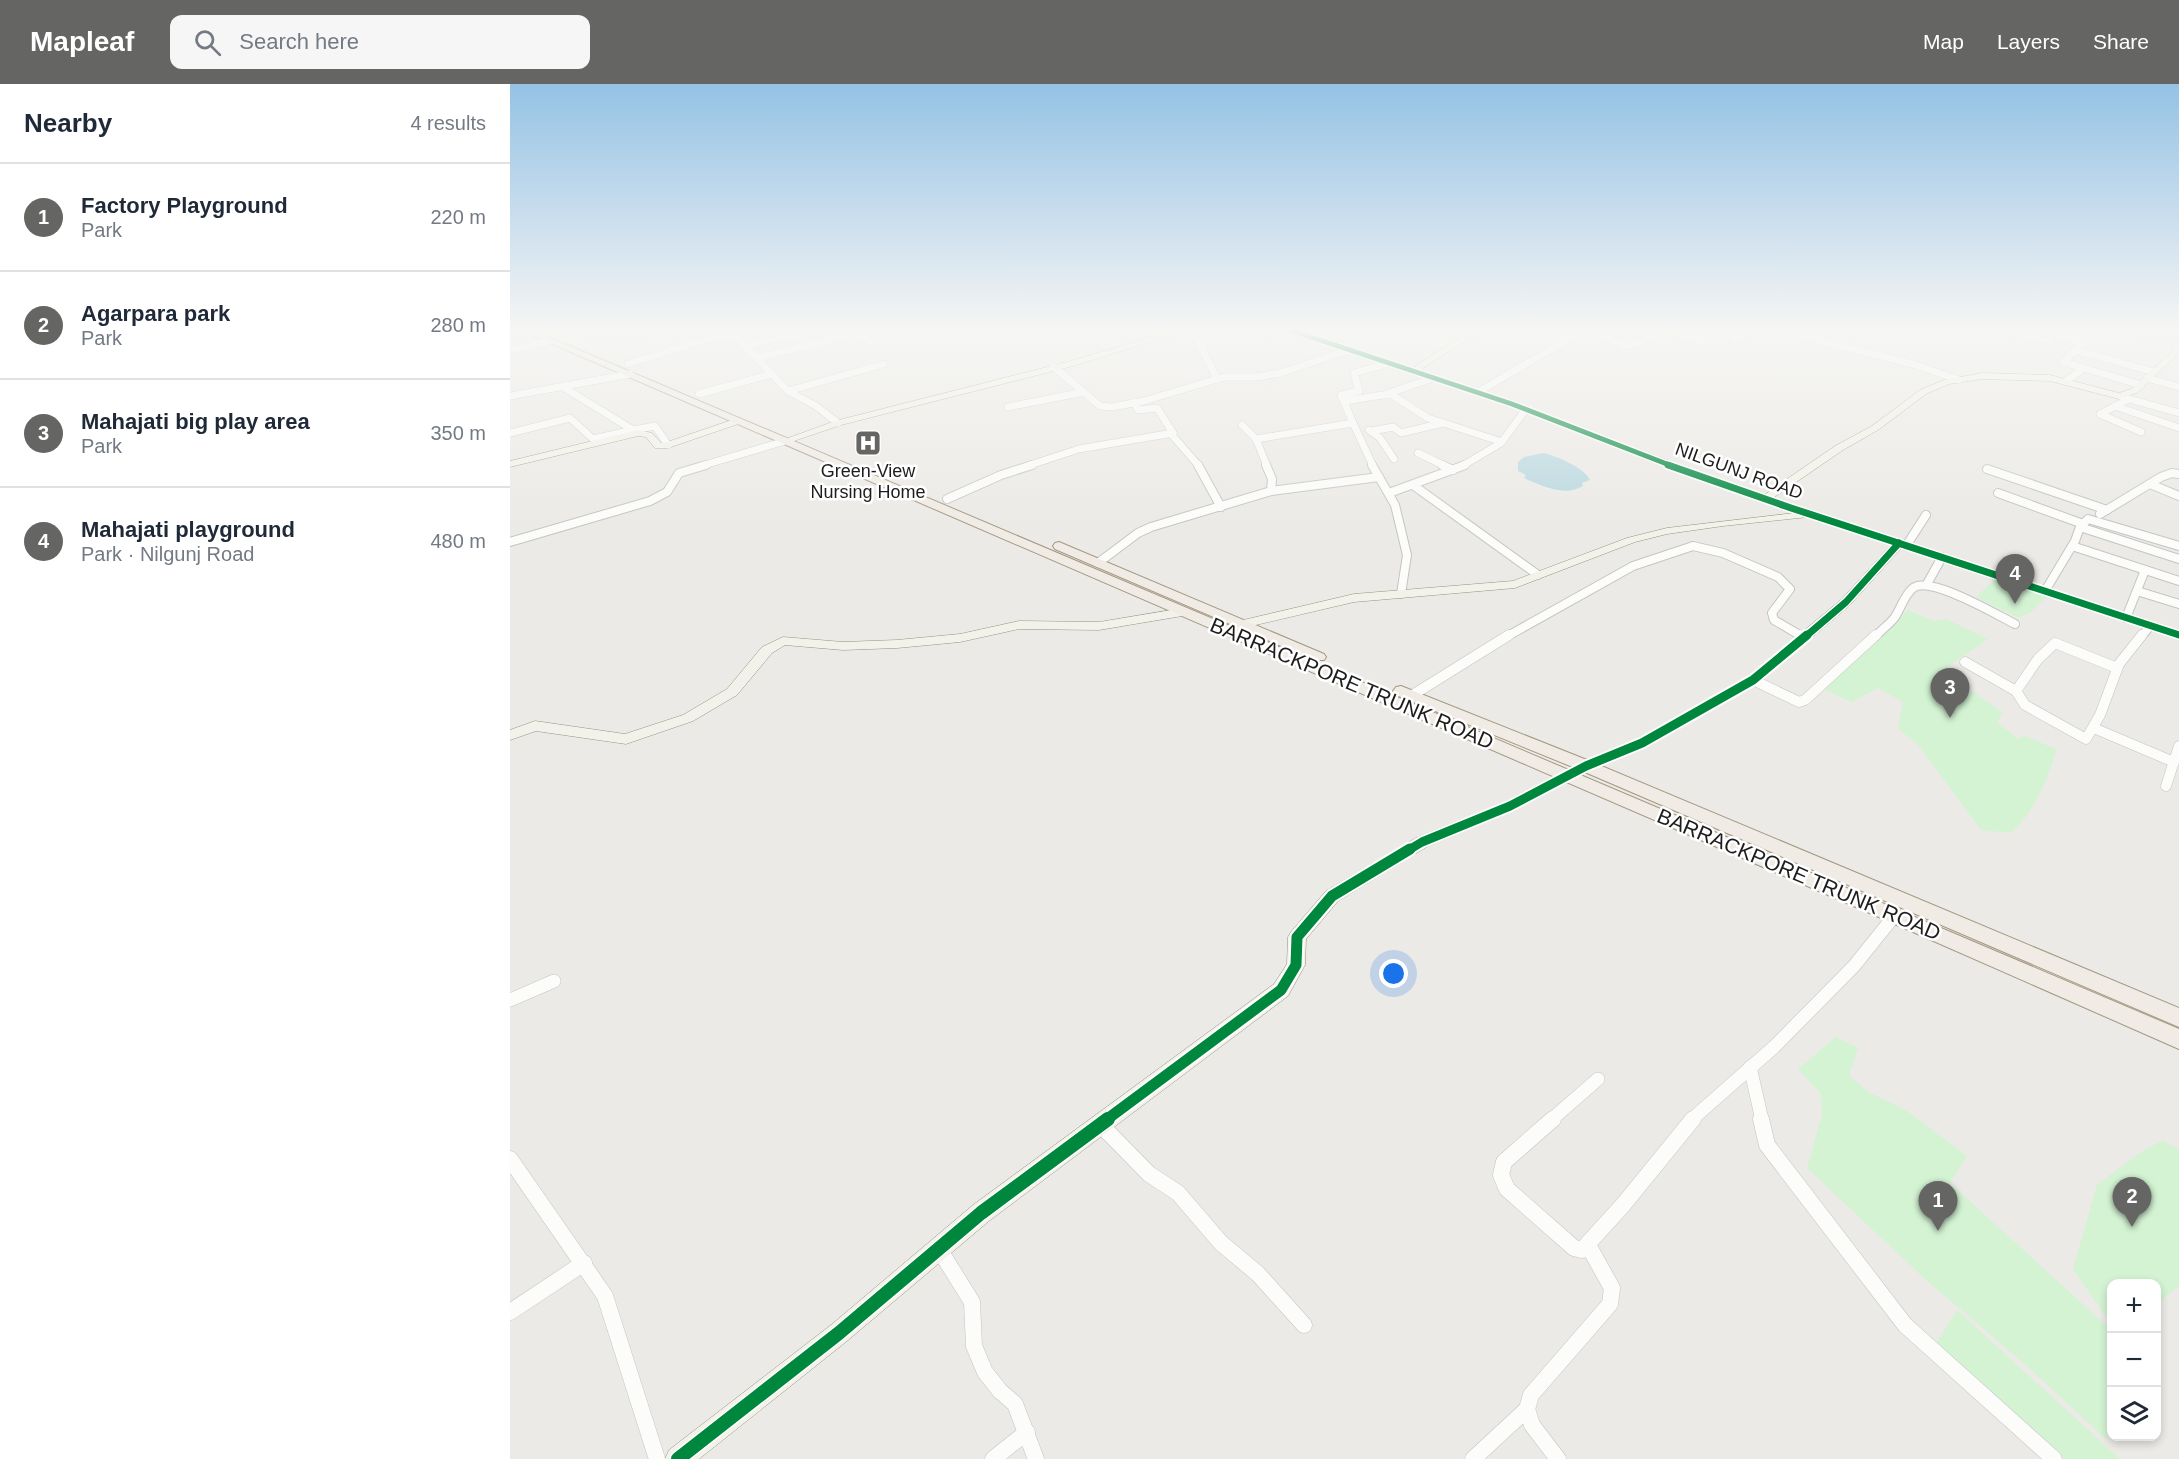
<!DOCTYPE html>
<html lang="en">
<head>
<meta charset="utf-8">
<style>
	:root { --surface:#fff; --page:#f6f6f7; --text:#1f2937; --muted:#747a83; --line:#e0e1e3; --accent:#656563 }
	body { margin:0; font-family:Arial,sans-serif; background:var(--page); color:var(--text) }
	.controls { position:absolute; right:18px; bottom:18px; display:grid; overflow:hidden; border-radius:12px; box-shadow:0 3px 9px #0003 }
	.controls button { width:54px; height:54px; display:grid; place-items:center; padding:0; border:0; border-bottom:2px solid var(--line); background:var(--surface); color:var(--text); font:30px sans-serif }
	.you { position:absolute; left:884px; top:890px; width:21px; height:21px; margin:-15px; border:4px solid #fff; border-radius:50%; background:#1a73e8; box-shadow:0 0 0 9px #1a73e833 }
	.badge { display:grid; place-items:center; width:39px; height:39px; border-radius:50%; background:var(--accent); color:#fff; font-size:20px; font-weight:700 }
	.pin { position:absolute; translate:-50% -50px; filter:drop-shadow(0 2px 3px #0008) }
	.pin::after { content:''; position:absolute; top:32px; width:21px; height:18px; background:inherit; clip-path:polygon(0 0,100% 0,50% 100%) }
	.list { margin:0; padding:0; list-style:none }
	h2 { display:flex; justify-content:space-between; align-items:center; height:78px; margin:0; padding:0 24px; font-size:26px }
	h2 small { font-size:20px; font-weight:400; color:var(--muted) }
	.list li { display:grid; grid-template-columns:39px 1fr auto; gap:18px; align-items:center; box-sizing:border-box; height:108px; padding:0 24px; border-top:2px solid var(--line) }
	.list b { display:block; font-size:22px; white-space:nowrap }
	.list p { margin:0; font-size:20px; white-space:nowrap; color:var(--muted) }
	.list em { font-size:20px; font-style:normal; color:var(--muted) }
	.icon { flex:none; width:33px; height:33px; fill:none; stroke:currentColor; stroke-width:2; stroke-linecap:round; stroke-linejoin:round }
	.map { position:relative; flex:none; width:1669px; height:1375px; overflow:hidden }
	header { display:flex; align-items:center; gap:36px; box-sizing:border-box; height:84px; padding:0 30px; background:var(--accent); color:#fff }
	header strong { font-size:28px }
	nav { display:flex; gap:33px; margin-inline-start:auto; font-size:21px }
	.search { width:420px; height:54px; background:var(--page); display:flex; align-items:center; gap:15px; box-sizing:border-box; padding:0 21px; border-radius:12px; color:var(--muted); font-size:22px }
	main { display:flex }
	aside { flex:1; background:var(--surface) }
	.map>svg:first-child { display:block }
	.park { fill:#d3f3d3 }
	.water { fill:#b9d8e0 }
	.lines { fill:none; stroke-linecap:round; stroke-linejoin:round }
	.street-far4-casing { stroke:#c4c4c2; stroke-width:8 }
	.street-far3-casing { stroke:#c4c4c2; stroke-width:10 }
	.street-far2-casing { stroke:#c4c4c2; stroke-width:11 }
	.street-far1-casing { stroke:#c4c4c2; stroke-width:14 }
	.street-casing { stroke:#c4c4c2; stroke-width:17 }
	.secondary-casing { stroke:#94957e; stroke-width:1 }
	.primary-casing { stroke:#a29882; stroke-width:2 }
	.street-far4 { stroke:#fcfcfb; stroke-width:7 }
	.street-far3 { stroke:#fcfcfb; stroke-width:8 }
	.street-far2 { stroke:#fcfcfb; stroke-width:10 }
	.street-far1 { stroke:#fcfcfb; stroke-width:13 }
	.street { stroke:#fcfcfb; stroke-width:16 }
	.secondary { fill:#f3f2ea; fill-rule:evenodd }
	.primary { fill:#f0ebe4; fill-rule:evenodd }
	.cycleway-far4-casing { stroke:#fff; stroke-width:8 }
	.cycleway-far3-casing { stroke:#fff; stroke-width:10 }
	.cycleway-far2-casing { stroke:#fff; stroke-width:13 }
	.cycleway-far1-casing { stroke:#fff; stroke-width:15 }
	.cycleway-casing { stroke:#fff; stroke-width:17 }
	.cycleway-far4 { stroke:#00873e; stroke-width:5 }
	.cycleway-far3 { stroke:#00873e; stroke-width:7 }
	.cycleway-far2 { stroke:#00873e; stroke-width:9 }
	.cycleway-far1 { stroke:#00873e; stroke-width:11 }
	.cycleway { stroke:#00873e; stroke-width:14 }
	.labels { text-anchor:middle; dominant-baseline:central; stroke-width:5; stroke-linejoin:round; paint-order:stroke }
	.far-poi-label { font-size:18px; fill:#1d1d1d; stroke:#fff }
	.far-street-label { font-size:18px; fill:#1d1d1d; stroke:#fff }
	.street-label { font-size:21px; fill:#1d1d1d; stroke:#fff }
</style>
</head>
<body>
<header>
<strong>Mapleaf</strong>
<div class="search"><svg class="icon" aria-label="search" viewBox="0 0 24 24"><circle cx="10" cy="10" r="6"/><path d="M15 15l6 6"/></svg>Search here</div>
<nav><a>Map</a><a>Layers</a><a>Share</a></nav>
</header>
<main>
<aside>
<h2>Nearby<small>4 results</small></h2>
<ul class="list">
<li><span class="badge">1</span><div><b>Factory Playground</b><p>Park</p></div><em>220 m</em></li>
<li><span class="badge">2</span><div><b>Agarpara park</b><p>Park</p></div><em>280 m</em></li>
<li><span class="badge">3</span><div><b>Mahajati big play area</b><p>Park</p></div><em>350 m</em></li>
<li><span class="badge">4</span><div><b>Mahajati playground</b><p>Park · Nilgunj Road</p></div><em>480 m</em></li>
</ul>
</aside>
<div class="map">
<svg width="1669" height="1375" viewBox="0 0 1669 1375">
	<rect width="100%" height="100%" fill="#eceae6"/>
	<!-- park -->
	<g class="park">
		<path d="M 80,246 L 155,246 L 100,262 L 70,249 Z"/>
		<path d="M 1608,246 L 1659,246 L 1669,249 L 1669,256 L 1664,261 Z"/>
		<path d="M 1486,494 L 1537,512 L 1521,528 L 1508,534 L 1466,513 Z"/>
		<path d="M 1398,526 L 1424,537 L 1436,535 L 1478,555 L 1426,591 L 1453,612 L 1462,607 L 1493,629 L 1487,638 L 1508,655 L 1515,652 L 1546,665 C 1538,696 1525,727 1501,749 L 1471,746 L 1409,662 L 1388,644 L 1393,618 L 1368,604 L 1341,618 L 1313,605 Z"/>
		<path d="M 1326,953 L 1348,964 L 1339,991 L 1358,1008 L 1396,1026 L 1457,1072 L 1440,1099 L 1601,1246 L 1602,1311 L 1597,1356 L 1517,1282 L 1415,1195 L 1297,1084 L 1312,1031 L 1311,1010 L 1288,985 Z"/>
		<path d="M 1653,1056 L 1669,1066 L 1669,1202 L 1647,1219 L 1646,1200 L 1602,1200 L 1601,1240 L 1563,1185 L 1587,1101 L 1631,1068 Z"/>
		<path d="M 1447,1226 L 1610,1375 L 1548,1375 L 1426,1260 Z"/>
	</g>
	<!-- water -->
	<path class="water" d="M 1033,369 C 1045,371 1075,384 1080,396 L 1072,399 L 1073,402 C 1055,413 1032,402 1014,394 L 1016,391 L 1008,387 L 1008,378 L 1014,373 Z"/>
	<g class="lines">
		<defs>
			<g id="street-far4">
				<path d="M 676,246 L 688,256 L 707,295"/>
				<path d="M 1077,246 L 1117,262 L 1161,246"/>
				<path d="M 1163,246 L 1193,258"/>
				<path d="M 1281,246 L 1300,254 L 1406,281 L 1449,296"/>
				<path d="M 1495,246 L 1539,257"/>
				<path d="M 1559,246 L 1553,253 L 1574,258 L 1553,278 L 1631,301"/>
				<path d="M 223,249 L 278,307 L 306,322 L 328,339"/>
				<path d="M 1225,254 L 1245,246"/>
				<path d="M 235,262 L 302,246"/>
				<path d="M 0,266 L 39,257"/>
				<path d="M 1565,266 L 1644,288"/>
				<path d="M 248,274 L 341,250 L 351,250 L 362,259"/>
				<path d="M 118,280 L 191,257 L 237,246"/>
				<path d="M 544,283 L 590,322 L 602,323 L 634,317 L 714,293 L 747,293 L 770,289 L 839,266"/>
				<path d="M 923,294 L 879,309 L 918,334 L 992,358"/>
				<path d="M 1637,294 L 1669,303"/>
				<path d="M 1556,297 L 1573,285"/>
				<path d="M 53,303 L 123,346 L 145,342 L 158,361"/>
				<path d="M 278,307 L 374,280"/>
				<path d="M 968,308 L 1067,250 L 1078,246"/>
				<path d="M 189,310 L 262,290"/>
				<path d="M 0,312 L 120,290"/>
				<path d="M 1612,313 L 1669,329"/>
				<path d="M 1619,315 L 1590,330 L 1631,348"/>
				<path d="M 834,317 L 880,310"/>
				<path d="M 624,318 L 628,326 L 647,324 L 663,349"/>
				<path d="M 1605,322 L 1669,344"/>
				<path d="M 498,323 L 574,308"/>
				<path d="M 843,339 L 831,311 L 849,307 L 844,289 L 880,279"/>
				<path d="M 732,341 L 746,355"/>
				<path d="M 859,346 L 870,354 L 884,375"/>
				<path d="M 862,347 L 883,343 L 891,349 L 933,339"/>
				<path d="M 0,349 L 60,334 L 83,355 L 123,346"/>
				<path d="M 908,369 L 935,382"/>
				<path d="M 191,382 L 275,357"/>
				<path d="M 517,382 L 569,365 L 663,349 L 662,351 L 689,382"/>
				<path d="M 757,382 L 746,355 L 843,339 L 863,382"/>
				<path d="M 952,382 L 991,359 L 1016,325"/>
			</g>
			<g id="street-far3">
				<path d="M 688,381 L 711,423"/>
				<path d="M 862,381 L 885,421 L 897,471 L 891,510"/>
				<path d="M 932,381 L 943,386"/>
				<path d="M 1477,385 L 1597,426"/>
				<path d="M 1640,400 L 1669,412"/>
				<path d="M 903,401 L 1028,491"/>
				<path d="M 761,407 L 869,393"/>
				<path d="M 879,409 L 955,381"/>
				<path d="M 1488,409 L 1573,440"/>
				<path d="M 437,415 L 491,391 L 522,381"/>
				<path d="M 1590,430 L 1651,393 L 1662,389 L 1669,390"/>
				<path d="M 1570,443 L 1669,475"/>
				<path d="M 0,458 L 140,417 L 157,408 L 169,389 L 196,381"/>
				<path d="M 1396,462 L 1416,431"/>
				<path d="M 1562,462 L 1669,497"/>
				<path d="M 588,479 L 628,449 L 641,443 L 761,407 L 762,395 L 756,381"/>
				<path d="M 1417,500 L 1432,473"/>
				<path d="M 1535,507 L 1565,457 L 1570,443 L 1578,435 L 1669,462"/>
				<path d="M 1627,507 L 1669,520"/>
				<path d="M 1616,534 L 1635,486"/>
				<path d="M 996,553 L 1123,482 L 1183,462 L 1213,469 L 1268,493 L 1280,505 L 1262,529 L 1264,536 L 1293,553"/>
				<path d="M 1365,553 C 1371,546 1380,540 1385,533 C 1391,524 1394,512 1402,505 C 1417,489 1487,531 1505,540"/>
				<path d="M 1631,553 L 1640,542"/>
			</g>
			<g id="street-far2">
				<path d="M 1290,551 L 1294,553"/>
				<path d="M 1455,578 L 1506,607"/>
				<path d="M 1607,584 L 1545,559 L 1528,575 L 1506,607 L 1515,621 L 1576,655 L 1590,631 L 1609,580 L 1632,551"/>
				<path d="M 1243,596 L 1289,618 L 1295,616 L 1366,551"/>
				<path d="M 901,612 L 999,551"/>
				<path d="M 1586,645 L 1664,678"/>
				<path d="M 1656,702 L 1669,662"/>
			</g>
			<g id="street-far1">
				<path d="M 0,916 L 44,897"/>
				<path d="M 1240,983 L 1252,1036"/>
				<path d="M 1041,1036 L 1088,995"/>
				<path d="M 1181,1036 L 1264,963 L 1344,882 L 1385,831"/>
			</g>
			<g id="street">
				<path d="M 1043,1035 L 994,1078 L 991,1091 L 997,1105 L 1064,1164 L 1072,1166 L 1113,1121 L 1183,1035"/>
				<path d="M 1251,1035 L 1257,1061 L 1395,1241 L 1544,1375"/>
				<path d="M 590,1040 L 639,1090 L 668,1109 L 711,1159 L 748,1190 L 794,1241"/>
				<path d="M 0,1075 L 95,1212 L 147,1375"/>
				<path d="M 429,1165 L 462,1218 L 464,1262 L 475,1288 L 490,1307 L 505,1320 L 526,1375"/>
				<path d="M 0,1228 L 74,1179"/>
				<path d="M 483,1375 L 517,1348"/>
				<path d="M 963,1375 L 1017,1325"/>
				<path d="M 1048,1375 L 1022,1341 L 1017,1325 L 1021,1311 L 1100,1220 L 1102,1204 L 1078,1161"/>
			</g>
			<g id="secondary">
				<path d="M 666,246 L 679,246 L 563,282 L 331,341 L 278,359 L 270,357 L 325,337 L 557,278 Z"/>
				<path d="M 776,246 L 788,246 L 902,284 L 962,246 L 972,246 L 910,286 C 1026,325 1138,371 1254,411 L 1325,362 L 1362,342 L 1410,306 L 1434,296 L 1472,289 L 1540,291 L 1609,309 L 1621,305 L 1669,261 L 1669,269 L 1627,309 L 1609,315 L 1540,297 L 1472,295 L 1439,300 L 1416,310 L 1368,346 L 1333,366 L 1263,414 L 1669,547 L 1669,555 L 1391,464 L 1340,521 L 1248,599 L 1137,663 L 1081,686 L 1005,726 L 918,762 L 828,817 L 796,855 L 795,881 L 778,912 L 479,1137 L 337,1257 L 189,1375 L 155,1375 L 159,1366 L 321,1241 L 463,1121 L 764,900 L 777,880 L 778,853 L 781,848 L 816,807 L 906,754 L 995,718 L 1071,678 L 1127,655 L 1238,593 L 1332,515 L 1381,461 L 1298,433 L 1213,442 L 1157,450 L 1125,458 L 1005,504 L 844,518 L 737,543 L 728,552 L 718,552 L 717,549 L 729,537 L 844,510 L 1003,497 L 1117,454 L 1157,444 L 1284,429 L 1173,390 L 999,322 Z"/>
				<path d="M 228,334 L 231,335 L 231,339 L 158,364 L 145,364 L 136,353 L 128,352 L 0,383 L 0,377 L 128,346 L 142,349 L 151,359 L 157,358 Z"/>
				<path d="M 674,524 L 680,528 L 678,531 L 589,546 L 509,545 L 450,558 L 387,564 L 333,566 L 275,561 L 262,569 L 227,611 L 183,637 L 116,660 L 26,647 L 0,656 L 0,646 L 25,637 L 115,650 L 173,631 L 217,605 L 252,563 L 273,553 L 333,558 L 387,556 L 450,550 L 509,537 L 589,538 Z"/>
			</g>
			<g id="primary">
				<path d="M 10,246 L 22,246 L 1669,945 L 1669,965 L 1378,837 Z"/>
				<path d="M 549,458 L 814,570 L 816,573 L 814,576 L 804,576 L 545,465 L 543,462 L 545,459 Z"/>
				<path d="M 891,602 L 1082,678 L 1669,924 L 1669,943 L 1070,686 L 886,611 L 883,607 L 886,603 Z"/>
			</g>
		</defs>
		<!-- street-far4 casing -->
		<use href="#street-far4" class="street-far4-casing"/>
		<!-- street-far3 casing -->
		<use href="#street-far3" class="street-far3-casing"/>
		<!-- street-far2 casing -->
		<use href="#street-far2" class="street-far2-casing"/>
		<!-- street-far1 casing -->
		<use href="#street-far1" class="street-far1-casing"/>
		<!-- street casing -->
		<use href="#street" class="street-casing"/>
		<!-- secondary casing -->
		<use href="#secondary" class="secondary-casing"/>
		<!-- primary casing -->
		<use href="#primary" class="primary-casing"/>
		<!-- street-far4 -->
		<use href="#street-far4" class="street-far4"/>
		<!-- street-far3 -->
		<use href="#street-far3" class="street-far3"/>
		<!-- street-far2 -->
		<use href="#street-far2" class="street-far2"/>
		<!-- street-far1 -->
		<use href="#street-far1" class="street-far1"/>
		<!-- street -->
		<use href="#street" class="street"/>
		<!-- secondary -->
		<use href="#secondary" class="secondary"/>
		<!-- primary -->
		<use href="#primary" class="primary"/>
		<defs>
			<path id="cycleway-far4" d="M 780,246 L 1002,320 L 1162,382"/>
			<g id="cycleway-far3">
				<path d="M 1158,381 L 1281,424 L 1669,551"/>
				<path d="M 1295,553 L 1336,518 L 1389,459"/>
			</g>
			<path id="cycleway-far2" d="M 897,767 L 912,758 L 1000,722 L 1076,682 L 1132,659 L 1243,596 L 1297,551"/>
			<path id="cycleway-far1" d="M 596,1036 L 771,906 L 786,881 L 787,853 L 822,812 L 900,765"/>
			<path id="cycleway" d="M 168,1375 L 329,1249 L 471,1129 L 598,1035"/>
		</defs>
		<!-- cycleway-far4 casing -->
		<use href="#cycleway-far4" class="cycleway-far4-casing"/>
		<!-- cycleway-far3 casing -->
		<use href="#cycleway-far3" class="cycleway-far3-casing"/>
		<!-- cycleway-far2 casing -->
		<use href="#cycleway-far2" class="cycleway-far2-casing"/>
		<!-- cycleway-far1 casing -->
		<use href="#cycleway-far1" class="cycleway-far1-casing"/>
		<!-- cycleway casing -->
		<use href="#cycleway" class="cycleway-casing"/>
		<!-- cycleway-far4 -->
		<use href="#cycleway-far4" class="cycleway-far4"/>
		<!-- cycleway-far3 -->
		<use href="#cycleway-far3" class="cycleway-far3"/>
		<!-- cycleway-far2 -->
		<use href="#cycleway-far2" class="cycleway-far2"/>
		<!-- cycleway-far1 -->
		<use href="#cycleway-far1" class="cycleway-far1"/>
		<!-- cycleway -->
		<use href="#cycleway" class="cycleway"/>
	</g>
	<!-- sky -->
	<linearGradient id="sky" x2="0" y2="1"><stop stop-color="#95c2e5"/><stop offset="0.56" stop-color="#f6f6f4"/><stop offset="1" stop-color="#f6f6f4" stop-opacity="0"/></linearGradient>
	<rect width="1669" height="439" fill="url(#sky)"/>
	<!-- icons -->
	<defs>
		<symbol id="hospital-square" viewBox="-11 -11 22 22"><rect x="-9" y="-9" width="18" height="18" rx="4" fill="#656563" stroke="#fff"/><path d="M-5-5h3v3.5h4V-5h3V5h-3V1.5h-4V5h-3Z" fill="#fff"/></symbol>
	</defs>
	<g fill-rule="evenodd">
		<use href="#hospital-square" x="343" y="344" width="30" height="30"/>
	</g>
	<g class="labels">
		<!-- far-poi labels -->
		<g class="far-poi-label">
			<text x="358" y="387">Green-View<tspan x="358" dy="21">Nursing Home</tspan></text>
		</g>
		<!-- far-street labels -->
		<g class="far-street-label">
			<text transform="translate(1229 387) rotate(20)">NILGUNJ ROAD</text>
		</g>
		<!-- street labels -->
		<g class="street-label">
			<text transform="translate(842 599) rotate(23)">BARRACKPORE TRUNK ROAD</text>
			<text transform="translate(1289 790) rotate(23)">BARRACKPORE TRUNK ROAD</text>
		</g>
	</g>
</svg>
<div class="controls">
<button>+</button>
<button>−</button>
<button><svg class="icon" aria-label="layers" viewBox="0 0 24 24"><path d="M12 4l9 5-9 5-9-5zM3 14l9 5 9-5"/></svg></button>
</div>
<div class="you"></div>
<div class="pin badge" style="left:1428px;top:1147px">1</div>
<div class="pin badge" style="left:1622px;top:1143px">2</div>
<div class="pin badge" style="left:1440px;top:634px">3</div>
<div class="pin badge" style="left:1505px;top:520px">4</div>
</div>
</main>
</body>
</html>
